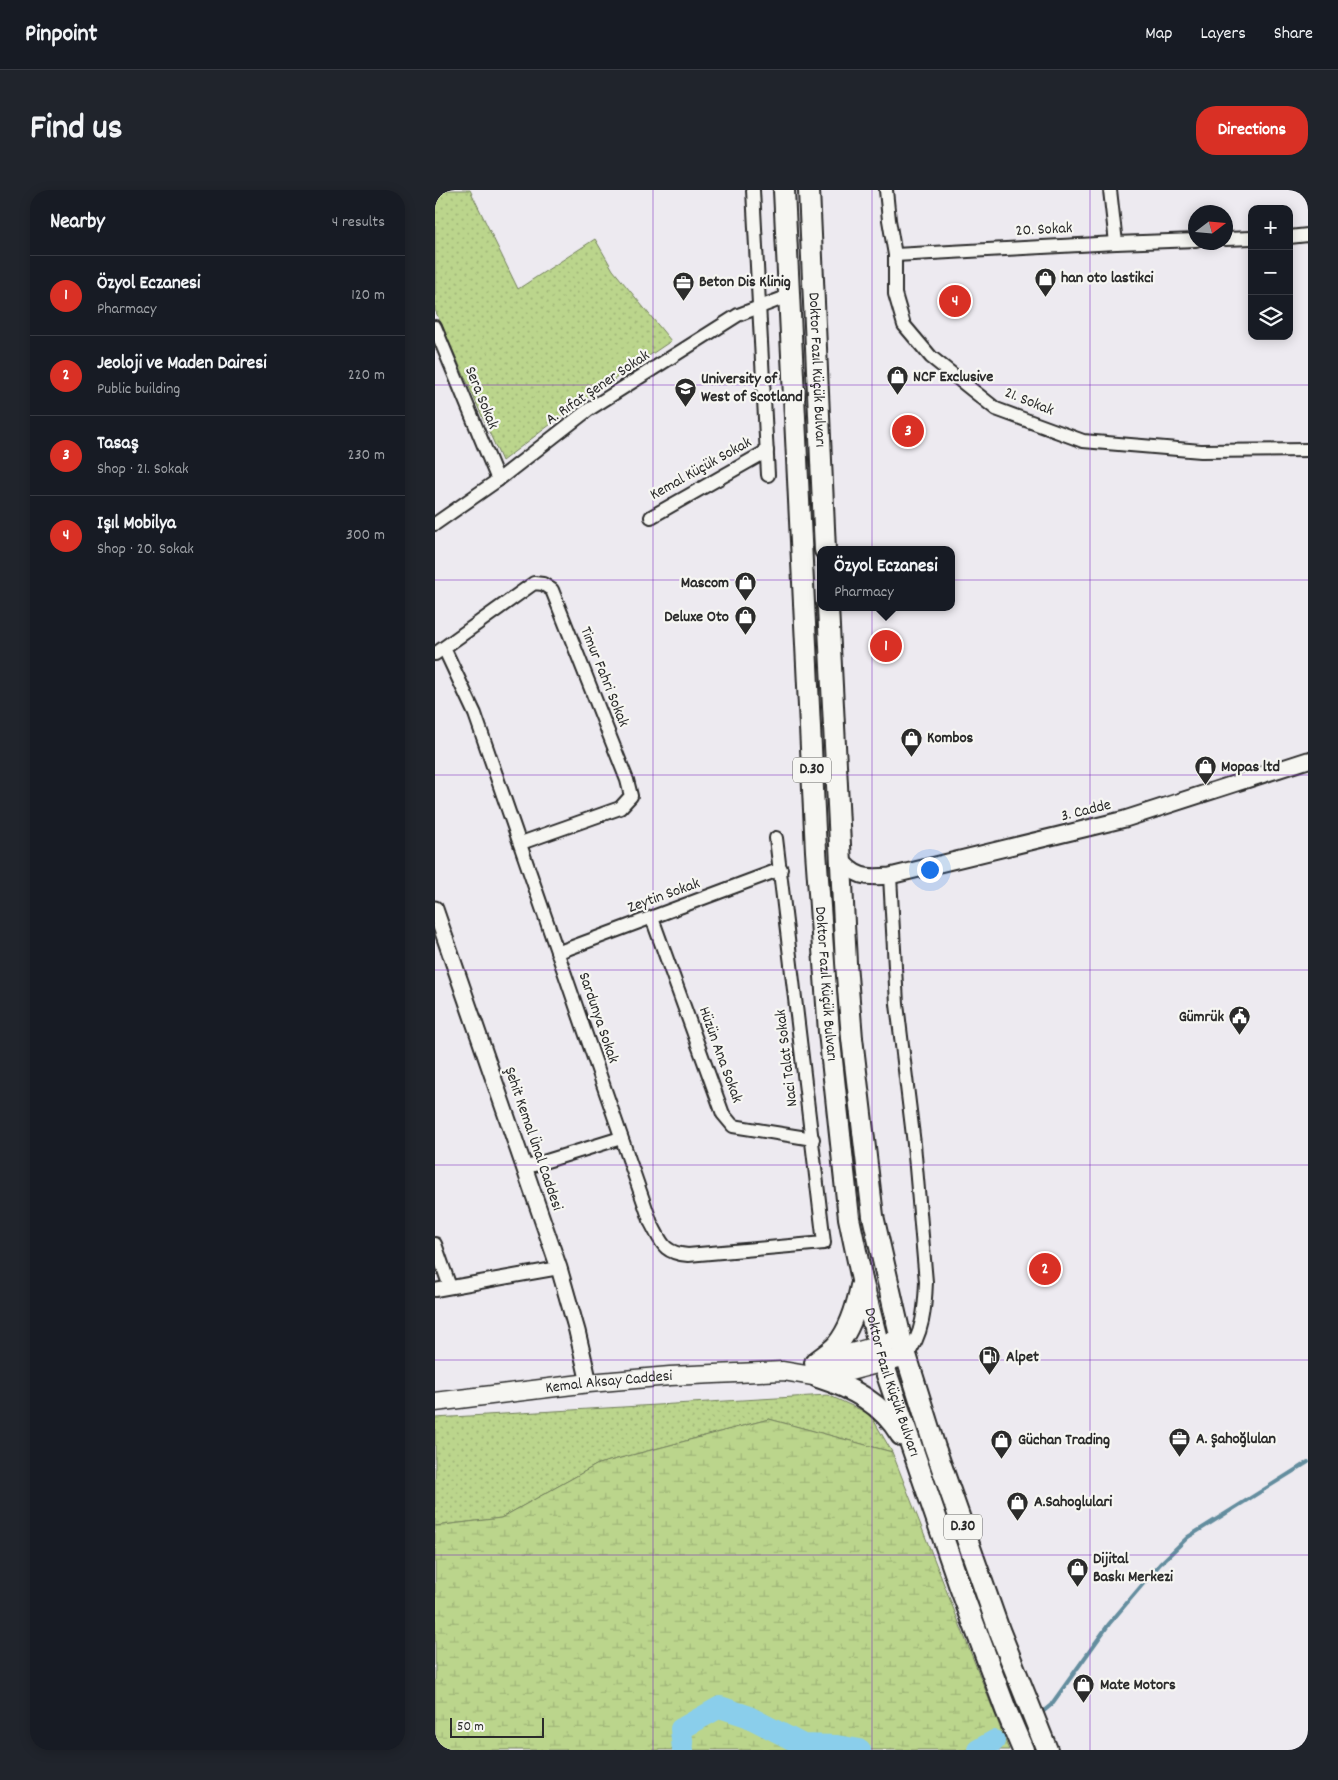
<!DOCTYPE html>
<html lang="en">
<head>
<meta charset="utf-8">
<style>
	:root { --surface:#171b24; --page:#20242c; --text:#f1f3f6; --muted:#9ea1a6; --line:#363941; --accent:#d93025 }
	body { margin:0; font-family:Dekko,sans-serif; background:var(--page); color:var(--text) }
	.controls { position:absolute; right:15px; top:15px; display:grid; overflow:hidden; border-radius:10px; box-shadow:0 2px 12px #0003 }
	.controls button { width:45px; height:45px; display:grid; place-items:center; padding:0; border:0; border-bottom:1px solid var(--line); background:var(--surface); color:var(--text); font:25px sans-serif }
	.compass { position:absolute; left:753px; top:15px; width:45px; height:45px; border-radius:50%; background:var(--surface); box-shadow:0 2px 12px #0003; rotate:74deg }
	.scale { position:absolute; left:15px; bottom:12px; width:94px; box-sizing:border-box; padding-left:5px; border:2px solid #2b2b2b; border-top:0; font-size:14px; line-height:18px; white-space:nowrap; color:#2b2b2b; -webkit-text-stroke:4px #f6f6f2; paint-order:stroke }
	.you { position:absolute; left:494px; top:679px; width:18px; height:18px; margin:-12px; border:4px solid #fff; border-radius:50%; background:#1a73e8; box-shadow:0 0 0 8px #1a73e833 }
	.badge { display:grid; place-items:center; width:32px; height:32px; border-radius:50%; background:var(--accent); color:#fff; font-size:16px; font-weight:700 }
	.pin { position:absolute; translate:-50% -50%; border:2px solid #fff; box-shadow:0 1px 5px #0006 }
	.popup { position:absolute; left:382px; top:356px; width:138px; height:65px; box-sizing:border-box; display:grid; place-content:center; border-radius:10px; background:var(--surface); filter:drop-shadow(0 1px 4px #0005); font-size:16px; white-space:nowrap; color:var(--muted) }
	.popup b { font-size:19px; color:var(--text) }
	.popup::after { content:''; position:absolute; left:50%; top:100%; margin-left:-10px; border:10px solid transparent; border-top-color:var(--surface) }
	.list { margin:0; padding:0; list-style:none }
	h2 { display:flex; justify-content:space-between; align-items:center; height:65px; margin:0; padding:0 20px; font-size:21px }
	h2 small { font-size:16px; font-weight:400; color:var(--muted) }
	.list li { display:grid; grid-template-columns:32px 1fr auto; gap:15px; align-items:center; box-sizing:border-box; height:80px; padding:0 20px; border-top:1px solid var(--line) }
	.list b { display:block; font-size:19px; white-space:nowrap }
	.list p { margin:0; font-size:16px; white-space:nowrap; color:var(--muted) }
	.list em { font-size:16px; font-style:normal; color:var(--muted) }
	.icon { flex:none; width:28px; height:28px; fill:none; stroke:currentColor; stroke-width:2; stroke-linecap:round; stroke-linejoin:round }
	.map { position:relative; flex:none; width:873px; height:1560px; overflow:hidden; border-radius:20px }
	header { display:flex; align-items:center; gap:30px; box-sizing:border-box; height:70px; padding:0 25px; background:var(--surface); border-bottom:1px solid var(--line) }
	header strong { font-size:24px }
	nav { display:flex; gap:28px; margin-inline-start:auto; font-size:18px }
	.intro { display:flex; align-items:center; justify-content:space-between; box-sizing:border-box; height:120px; padding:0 30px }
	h1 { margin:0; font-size:35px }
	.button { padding:12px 22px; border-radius:20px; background:var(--accent); color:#fff; font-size:18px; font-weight:700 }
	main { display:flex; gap:30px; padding:0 30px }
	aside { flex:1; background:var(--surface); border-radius:20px; box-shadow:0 2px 12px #0003 }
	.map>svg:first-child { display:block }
	.grass { fill:url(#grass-dots); stroke:#73805c }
	.wetland { fill:url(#wetland-marsh); stroke:#73805c }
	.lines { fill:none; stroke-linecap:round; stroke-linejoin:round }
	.stream { stroke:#648d9e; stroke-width:4 }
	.river { stroke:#8aceeb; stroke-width:22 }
	.minor-casing { stroke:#2b2b2b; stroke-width:16 }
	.tertiary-casing { stroke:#2b2b2b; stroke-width:19 }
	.secondary-casing { stroke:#2b2b2b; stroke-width:21 }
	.trunk-casing { stroke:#2b2b2b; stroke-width:24 }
	.minor { stroke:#f6f6f2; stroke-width:12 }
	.tertiary { stroke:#f6f6f2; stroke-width:15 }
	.secondary { stroke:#f6f6f2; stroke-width:18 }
	.trunk { stroke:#f6f6f2; stroke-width:20 }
	.grid { fill:none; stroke:#7b2cbf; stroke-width:1; stroke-opacity:0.55 }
	.labels { text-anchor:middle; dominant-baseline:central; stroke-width:4.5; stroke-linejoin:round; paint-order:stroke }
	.shield { fill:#f6f6f2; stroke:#686867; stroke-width:1 }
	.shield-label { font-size:15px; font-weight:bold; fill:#2b2b2b }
	.street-label { font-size:16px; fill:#2b2b2b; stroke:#f6f6f2 }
	.poi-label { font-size:16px; font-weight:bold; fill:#2b2b2b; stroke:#f6f6f2; text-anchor:start }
</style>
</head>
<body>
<header>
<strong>Pinpoint</strong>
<nav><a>Map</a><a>Layers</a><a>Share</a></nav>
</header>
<div class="intro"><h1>Find us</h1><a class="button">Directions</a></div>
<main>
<aside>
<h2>Nearby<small>4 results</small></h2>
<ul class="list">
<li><span class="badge">1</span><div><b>Özyol Eczanesi</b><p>Pharmacy</p></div><em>120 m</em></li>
<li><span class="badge">2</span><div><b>Jeoloji ve Maden Dairesi</b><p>Public building</p></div><em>220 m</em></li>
<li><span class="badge">3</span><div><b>Tasaş</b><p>Shop · 21. Sokak</p></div><em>230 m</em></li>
<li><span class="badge">4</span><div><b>Işıl Mobilya</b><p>Shop · 20. Sokak</p></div><em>300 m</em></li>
</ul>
</aside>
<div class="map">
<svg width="873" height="1560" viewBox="0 0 873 1560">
	<defs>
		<pattern id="grass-dots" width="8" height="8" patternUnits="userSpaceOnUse" patternTransform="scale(1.25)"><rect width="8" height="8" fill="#bbd58c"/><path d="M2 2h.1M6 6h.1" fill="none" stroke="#a1b779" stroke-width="1.8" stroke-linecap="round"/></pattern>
		<pattern id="wetland-marsh" width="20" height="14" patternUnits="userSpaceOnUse" patternTransform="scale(1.25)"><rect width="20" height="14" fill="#bbd58c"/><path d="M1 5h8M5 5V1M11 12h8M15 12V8" fill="none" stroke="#a1b779"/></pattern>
	</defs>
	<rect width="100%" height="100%" fill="#edeaf0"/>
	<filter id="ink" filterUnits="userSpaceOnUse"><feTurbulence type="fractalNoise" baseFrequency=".02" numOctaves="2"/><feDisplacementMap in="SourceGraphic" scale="10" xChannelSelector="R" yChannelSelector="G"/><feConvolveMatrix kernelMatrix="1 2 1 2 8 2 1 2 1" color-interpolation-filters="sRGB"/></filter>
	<g filter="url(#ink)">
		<!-- grass -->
		<g class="grass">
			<path d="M 0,0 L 35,0 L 83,99 L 160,49 L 178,80 L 236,151 L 140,216 L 67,271 L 0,120 Z"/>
			<path d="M 393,1205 L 435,1224 L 457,1262 L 334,1229 L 163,1274 L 66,1328 L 0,1336 L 0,1228 Z"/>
		</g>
		<!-- wetland -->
		<path class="wetland" d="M 334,1229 L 457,1262 L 574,1560 L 0,1560 L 0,1336 L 66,1328 L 163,1274 Z"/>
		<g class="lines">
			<!-- stream -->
			<g class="stream">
				<path d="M 604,1525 L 616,1515 L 674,1434 L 725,1374 L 753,1347 L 873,1272"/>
				<path d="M 559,1551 L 575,1543"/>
			</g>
			<!-- river -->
			<g class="river">
				<path d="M 248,1560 L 246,1539 L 285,1517 L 312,1526 L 368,1555 L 402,1556 L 425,1560"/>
				<path d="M 543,1560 L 559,1551"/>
			</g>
			<defs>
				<g id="minor">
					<path d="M 318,0 L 333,285"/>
					<path d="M 451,0 L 454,30 L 460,65 L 460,104 L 469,135 L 496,167 L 561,219 L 648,251 L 766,261 L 873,260"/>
					<path d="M 675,0 L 681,53"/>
					<path d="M 854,47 L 873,45"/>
					<path d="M 791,49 L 817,48"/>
					<path d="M 460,65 L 681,53 L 761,50"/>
					<path d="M 0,137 L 63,290"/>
					<path d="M 216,327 L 332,261"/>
					<path d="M 0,334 L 63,290 L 153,220 L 303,125 L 354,106"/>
					<path d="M 9,458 L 40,524 L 216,1033 C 227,1053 228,1063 253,1065 L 389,1053 L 341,648"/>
					<path d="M 0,464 L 99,393 L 108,394 L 117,400 L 192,590 L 196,606 L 185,618 L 86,653"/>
					<path d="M 455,686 L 462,814 L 479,954 L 491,1092 C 490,1117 488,1146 471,1166"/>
					<path d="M 217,728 L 288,924 L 298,936 L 378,949"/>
					<path d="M 124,762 L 346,679"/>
					<path d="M 89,978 L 186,948"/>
					<path d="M 0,1054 L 15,1097"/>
					<path d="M 0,1100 L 124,1078"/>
				</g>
				<g id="tertiary">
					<path d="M 404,667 C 420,688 431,688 455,686 L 690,629 L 873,570"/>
					<path d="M 0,719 L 124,1078 L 142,1141 L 154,1193"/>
				</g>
				<g id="secondary">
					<path d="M 382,1173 L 466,1149"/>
					<path id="s1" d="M 0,1212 L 154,1193 L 235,1186 L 348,1181 L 383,1187 L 415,1181 L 471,1166"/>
				</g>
				<g id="trunk">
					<path id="s2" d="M 349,0 L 381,661 L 394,842 L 414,1028 L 427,1090 L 448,1173 L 525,1397 L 571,1520 L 588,1560"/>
					<path id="s3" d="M 374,0 L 390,360"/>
					<path d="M 393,417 L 411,773 L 417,848 L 438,1026 L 466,1149 L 500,1258 L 564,1440 L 612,1560"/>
					<path d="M 380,1173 C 387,1167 396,1162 402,1155 C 416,1138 422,1116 426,1096"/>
					<path d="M 383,1187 C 417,1198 447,1213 466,1245"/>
				</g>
			</defs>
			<!-- minor casing -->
			<use href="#minor" class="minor-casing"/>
			<!-- tertiary casing -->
			<use href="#tertiary" class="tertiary-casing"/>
			<!-- secondary casing -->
			<use href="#secondary" class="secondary-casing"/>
			<!-- trunk casing -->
			<use href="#trunk" class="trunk-casing"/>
			<!-- minor -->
			<use href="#minor" class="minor"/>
			<!-- tertiary -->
			<use href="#tertiary" class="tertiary"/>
			<!-- secondary -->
			<use href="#secondary" class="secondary"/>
			<!-- trunk -->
			<use href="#trunk" class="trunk"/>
		</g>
	</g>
	<!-- grid -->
	<path class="grid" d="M 218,0 L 218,1560M 437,0 L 437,1560M 655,0 L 655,1560M 0,195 L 873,195M 0,390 L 873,390M 0,585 L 873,585M 0,780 L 873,780M 0,975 L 873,975M 0,1170 L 873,1170M 0,1365 L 873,1365"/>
	<!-- icons -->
	<defs>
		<symbol id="shop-pin" viewBox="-11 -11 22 30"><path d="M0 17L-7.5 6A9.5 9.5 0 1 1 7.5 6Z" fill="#2b2b2b" stroke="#f6f6f2"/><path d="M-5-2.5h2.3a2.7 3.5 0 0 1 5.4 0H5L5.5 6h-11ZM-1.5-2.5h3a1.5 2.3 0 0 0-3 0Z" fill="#fff"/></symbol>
		<symbol id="office-pin" viewBox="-11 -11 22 30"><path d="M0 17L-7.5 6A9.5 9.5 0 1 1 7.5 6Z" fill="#2b2b2b" stroke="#f6f6f2"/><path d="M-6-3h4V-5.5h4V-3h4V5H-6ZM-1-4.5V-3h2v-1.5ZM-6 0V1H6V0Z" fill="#fff"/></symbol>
		<symbol id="university-pin" viewBox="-11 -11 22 30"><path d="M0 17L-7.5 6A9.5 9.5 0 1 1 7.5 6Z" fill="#2b2b2b" stroke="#f6f6f2"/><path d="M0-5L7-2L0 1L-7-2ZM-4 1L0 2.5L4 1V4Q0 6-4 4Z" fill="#fff"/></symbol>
		<symbol id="civic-pin" viewBox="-11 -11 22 30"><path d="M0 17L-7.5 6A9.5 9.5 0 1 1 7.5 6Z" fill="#2b2b2b" stroke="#f6f6f2"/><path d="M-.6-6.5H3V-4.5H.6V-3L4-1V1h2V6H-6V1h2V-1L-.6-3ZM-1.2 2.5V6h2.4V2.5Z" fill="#fff"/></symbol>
		<symbol id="fuel-pin" viewBox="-11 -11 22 30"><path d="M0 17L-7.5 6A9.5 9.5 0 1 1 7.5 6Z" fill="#2b2b2b" stroke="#f6f6f2"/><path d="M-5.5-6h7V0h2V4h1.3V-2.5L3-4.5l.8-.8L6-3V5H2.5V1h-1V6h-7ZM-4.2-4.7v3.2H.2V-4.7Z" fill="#fff"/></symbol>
	</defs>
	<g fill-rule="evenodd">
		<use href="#shop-pin" x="598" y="76" width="25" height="34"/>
		<use href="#office-pin" x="236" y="80" width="25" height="34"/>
		<use href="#shop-pin" x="450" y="174" width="25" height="34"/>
		<use href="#university-pin" x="238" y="186" width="25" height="34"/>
		<use href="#shop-pin" x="298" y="380" width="25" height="34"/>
		<use href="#shop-pin" x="298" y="414" width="25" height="34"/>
		<use href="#shop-pin" x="464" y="536" width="25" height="34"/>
		<use href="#shop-pin" x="758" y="564" width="25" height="34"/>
		<use href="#civic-pin" x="792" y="814" width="25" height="34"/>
		<use href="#fuel-pin" x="542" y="1154" width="25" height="34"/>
		<use href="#office-pin" x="732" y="1236" width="25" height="34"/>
		<use href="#shop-pin" x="554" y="1238" width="25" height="34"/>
		<use href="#shop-pin" x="570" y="1300" width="25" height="34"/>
		<use href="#shop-pin" x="630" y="1366" width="25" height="34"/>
		<use href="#shop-pin" x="636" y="1482" width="25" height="34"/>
	</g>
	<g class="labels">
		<!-- shield labels -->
		<g class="shield">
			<rect x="358" y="567.5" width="38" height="25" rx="4"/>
			<rect x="509" y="1324.5" width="38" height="25" rx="4"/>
		</g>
		<g class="shield-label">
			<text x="377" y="580">D.30</text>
			<text x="528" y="1337">D.30</text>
		</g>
		<!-- street labels -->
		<g class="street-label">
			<text transform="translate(609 40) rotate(-3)">20. Sokak</text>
			<text stroke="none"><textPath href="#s3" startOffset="180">Doktor Fazıl Küçük Bulvarı</textPath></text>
			<text transform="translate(163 198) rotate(-34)">A. Rıfat Şener Sokak</text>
			<text transform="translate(46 208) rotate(68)">Sera Sokak</text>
			<text transform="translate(594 212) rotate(22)">21. Sokak</text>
			<text transform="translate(266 279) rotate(-29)">Kemal Küçük Sokak</text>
			<text transform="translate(169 487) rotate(68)">Timur Fahri Sokak</text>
			<text transform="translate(651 621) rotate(-14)">3. Cadde</text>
			<text transform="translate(229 706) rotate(-20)">Zeytin Sokak</text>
			<text stroke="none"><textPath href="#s2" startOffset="795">Doktor Fazıl Küçük Bulvarı</textPath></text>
			<text transform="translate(163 828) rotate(71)">Sardunya Sokak</text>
			<text transform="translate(285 865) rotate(70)">Hüzün Ana Sokak</text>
			<text transform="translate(352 868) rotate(-97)">Naci Talat Sokak</text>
			<text transform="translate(98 949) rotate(71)">Şehit Kemal Ünal Caddesi</text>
			<text stroke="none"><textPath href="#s2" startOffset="1200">Doktor Fazıl Küçük Bulvarı</textPath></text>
			<text stroke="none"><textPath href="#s1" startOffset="175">Kemal Aksay Caddesi</textPath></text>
		</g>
		<!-- poi labels -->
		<g class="poi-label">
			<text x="626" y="88">han oto lastikci</text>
			<text x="264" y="92">Beton Dis Klinig</text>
			<text x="478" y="187">NCF Exclusive</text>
			<text x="266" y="189">University of<tspan x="266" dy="18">West of Scotland</tspan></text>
			<text x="294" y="393" text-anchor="end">Mascom</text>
			<text x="294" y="427" text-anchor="end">Deluxe Oto</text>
			<text x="492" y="548">Kombos</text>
			<text x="786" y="577">Mopas ltd</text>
			<text x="789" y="827" text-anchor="end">Gümrük</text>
			<text x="571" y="1167">Alpet</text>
			<text x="761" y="1249">A. Şahoğlulan</text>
			<text x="583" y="1250">Güchan Trading</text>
			<text x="599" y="1312">A.Sahoglulari</text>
			<text x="658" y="1369">Dijital<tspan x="658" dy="18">Baskı Merkezi</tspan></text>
			<text x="665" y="1495">Mate Motors</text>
		</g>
	</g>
</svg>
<div class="controls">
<button>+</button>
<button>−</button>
<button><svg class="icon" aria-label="layers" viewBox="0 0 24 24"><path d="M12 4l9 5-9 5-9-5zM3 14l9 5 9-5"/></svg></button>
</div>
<svg class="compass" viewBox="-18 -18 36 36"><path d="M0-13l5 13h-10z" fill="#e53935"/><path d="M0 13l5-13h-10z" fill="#9ea1a6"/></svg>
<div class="scale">50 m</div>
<div class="you"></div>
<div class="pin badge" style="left:451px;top:456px">1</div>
<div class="popup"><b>Özyol Eczanesi</b>Pharmacy</div>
<div class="pin badge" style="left:610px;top:1079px">2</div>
<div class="pin badge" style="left:473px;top:241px">3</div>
<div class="pin badge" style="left:520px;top:111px">4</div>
</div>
</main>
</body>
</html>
